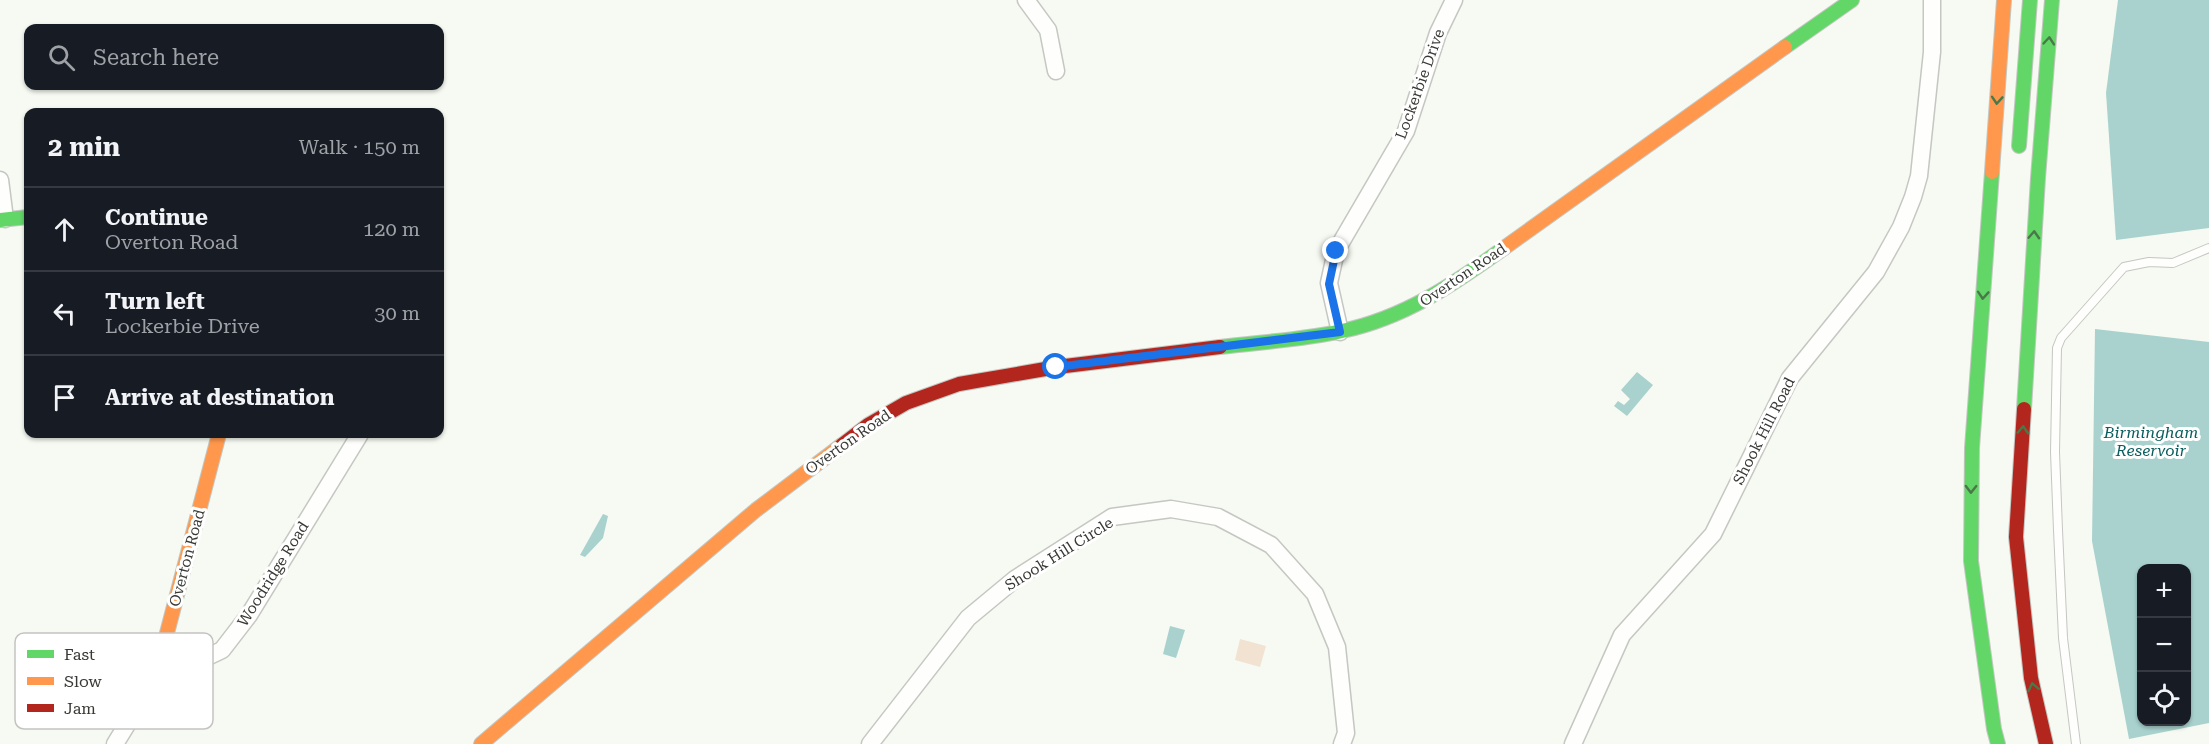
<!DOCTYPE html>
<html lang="en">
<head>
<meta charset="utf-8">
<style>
	:root { --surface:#171b24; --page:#242831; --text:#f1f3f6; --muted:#9ea1a6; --line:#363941 }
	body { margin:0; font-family:"Roboto Serif",serif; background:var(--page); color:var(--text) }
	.controls { position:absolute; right:18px; bottom:18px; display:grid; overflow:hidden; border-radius:12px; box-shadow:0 2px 4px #0004 }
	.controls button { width:54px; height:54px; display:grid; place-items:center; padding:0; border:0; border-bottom:2px solid var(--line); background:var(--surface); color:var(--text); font:30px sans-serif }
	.stop { position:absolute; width:18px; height:18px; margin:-14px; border:4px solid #1a73e8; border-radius:50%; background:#fff }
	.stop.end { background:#1a73e8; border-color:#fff; box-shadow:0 2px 6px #0008 }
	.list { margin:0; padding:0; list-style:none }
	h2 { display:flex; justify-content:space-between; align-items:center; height:78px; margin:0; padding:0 24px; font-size:26px }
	h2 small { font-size:20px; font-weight:400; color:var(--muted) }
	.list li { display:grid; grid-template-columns:39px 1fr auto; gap:18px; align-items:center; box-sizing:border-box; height:84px; padding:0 24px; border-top:2px solid var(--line) }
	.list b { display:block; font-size:22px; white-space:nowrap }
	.list p { margin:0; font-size:20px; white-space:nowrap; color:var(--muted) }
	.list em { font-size:20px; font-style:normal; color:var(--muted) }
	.icon { flex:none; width:33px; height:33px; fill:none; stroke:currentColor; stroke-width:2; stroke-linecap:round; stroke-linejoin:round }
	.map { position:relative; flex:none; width:2209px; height:744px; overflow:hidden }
	.search { position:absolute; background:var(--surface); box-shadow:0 2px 4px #0004; left:24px; top:24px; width:420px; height:66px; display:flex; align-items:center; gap:15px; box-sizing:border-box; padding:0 21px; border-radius:12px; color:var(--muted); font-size:22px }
	.panel { position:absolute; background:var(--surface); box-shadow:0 2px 4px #0004; left:24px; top:108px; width:420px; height:330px; border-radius:12px }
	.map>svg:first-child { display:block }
	.green { fill:#f2e2d2 }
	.water { fill:#a9d2ce; fill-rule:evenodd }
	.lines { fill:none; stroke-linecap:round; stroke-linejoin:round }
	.lane-casing { stroke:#c4c7c2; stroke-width:10 }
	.street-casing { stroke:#c4c7c2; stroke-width:19 }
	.fast-casing { stroke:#c4c7c2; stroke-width:16 }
	.slow-casing { stroke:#c4c7c2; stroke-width:16 }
	.jam-casing { stroke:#c4c7c2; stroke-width:16 }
	.lane { stroke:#fefefd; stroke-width:8 }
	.street { stroke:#fefefd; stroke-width:16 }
	.fast { stroke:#63d668; stroke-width:14 }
	.slow { stroke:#ff974d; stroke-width:14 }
	.jam { stroke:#b3261e; stroke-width:14 }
	.oneway { stroke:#497849 }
	.route { stroke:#1a73e8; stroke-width:8 }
	.labels { text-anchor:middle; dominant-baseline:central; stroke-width:6; stroke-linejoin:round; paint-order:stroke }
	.street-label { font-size:15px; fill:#373934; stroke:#fff }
	.water-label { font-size:16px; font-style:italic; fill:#095d5c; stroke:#fff }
	.key { fill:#fff; stroke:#c3c4c2; stroke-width:1.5 }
	.key-label { font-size:16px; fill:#373934 }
</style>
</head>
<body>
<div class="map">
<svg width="2209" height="744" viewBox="0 0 2209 744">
	<rect width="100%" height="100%" fill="#f6faf2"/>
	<!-- green -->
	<path class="green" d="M 1240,639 L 1266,646 L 1260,667 L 1235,660 Z"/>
	<!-- water -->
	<g class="water">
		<path d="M 2118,0 L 2209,0 L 2209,228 L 2116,240 L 2106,93 Z"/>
		<path d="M 2095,329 L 2209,342 L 2209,723 L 2129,739 L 2092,541 ZM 2142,568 L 2186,568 L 2186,722 L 2142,722 Z"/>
		<path d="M 1637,372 L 1653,385 L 1627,416 L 1614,406 L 1618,401 L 1624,405 L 1630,399 L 1621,390 Z"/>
		<path d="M 603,514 L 608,516 L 603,538 L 585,557 L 580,555 Z"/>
		<path d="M 1170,626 L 1185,630 L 1176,658 L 1163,654 Z"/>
	</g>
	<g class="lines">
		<defs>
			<path id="lane" d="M 2076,744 L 2063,638 L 2058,530 L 2055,452 L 2057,348 L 2061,338 L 2124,267 L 2149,262 L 2173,263 L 2209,248"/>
			<g id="street">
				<path d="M 1026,0 L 1048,30 L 1056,71"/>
				<path d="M 0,180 L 5,219"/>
				<path d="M 1340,332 L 1329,283 L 1336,251 L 1406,131 L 1438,33 L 1454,0"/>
				<path d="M 115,744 L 155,679 L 180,670 L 222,650 L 249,615 L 360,434"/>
				<path d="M 870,744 L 968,618 L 1015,579 L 1112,517 L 1171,509 L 1218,517 L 1271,545 L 1315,594 L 1337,647 L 1346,733 L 1342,744"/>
				<path d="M 1573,744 L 1622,635 L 1713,534 L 1790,378 L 1876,272 L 1901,227 L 1913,197 L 1919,176 L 1932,52 L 1932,0"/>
			</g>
			<g id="fast">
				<path d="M 1785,47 L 1852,0"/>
				<path d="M 2019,146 L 2030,0"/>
				<path d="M 1992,172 L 1972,448 L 1971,561 L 1994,729 L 1998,744"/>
				<path d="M 0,220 L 28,217"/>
				<path d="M 1220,347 C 1260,342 1303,340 1342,331 C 1404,318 1454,284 1504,248"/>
				<path d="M 2024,409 L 2038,178 L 2052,0"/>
			</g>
			<g id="slow">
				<path d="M 1992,172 L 2004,0"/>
				<path d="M 1504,248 L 1785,47"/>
				<path d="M 155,679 L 219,434"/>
				<path d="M 481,744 L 756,510 L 842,445"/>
			</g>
			<g id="jam">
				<path d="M 2024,409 L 2016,537 L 2031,678 L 2046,744"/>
				<path d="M 842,445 L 868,425 L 906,403 L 959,384 L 1057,367 L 1220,347"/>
			</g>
		</defs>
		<!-- lane casing -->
		<use href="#lane" class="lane-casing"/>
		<!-- street casing -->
		<use href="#street" class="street-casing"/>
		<!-- fast casing -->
		<use href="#fast" class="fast-casing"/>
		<!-- slow casing -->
		<use href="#slow" class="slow-casing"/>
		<!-- jam casing -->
		<use href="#jam" class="jam-casing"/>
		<!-- lane -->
		<use href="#lane" class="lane"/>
		<!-- street -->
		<use href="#street" class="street"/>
		<!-- fast -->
		<use href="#fast" class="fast"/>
		<!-- slow -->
		<use href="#slow" class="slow"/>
		<!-- jam -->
		<use href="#jam" class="jam"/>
	</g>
	<!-- one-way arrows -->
	<defs><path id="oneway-chevron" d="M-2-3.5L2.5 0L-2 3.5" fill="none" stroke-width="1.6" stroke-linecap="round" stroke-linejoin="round" transform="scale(1.5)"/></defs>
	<g class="oneway">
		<use href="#oneway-chevron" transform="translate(2049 41) rotate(-85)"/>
		<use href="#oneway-chevron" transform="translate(1997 100) rotate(94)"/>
		<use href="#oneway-chevron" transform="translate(2034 235) rotate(-87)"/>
		<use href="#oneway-chevron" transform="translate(1983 295) rotate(94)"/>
		<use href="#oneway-chevron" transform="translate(2023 430) rotate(-87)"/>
		<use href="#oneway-chevron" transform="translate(1971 489) rotate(91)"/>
		<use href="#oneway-chevron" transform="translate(2033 687) rotate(-102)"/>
	</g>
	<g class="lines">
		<!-- route -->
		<path class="route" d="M 1056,367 L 1340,332 L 1329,284 L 1336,251"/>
	</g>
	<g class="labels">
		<!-- street labels -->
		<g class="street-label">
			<text transform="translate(1420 84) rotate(-70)">Lockerbie Drive</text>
			<text transform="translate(1463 275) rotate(-34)">Overton Road</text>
			<text transform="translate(1764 431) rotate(-63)">Shook Hill Road</text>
			<text transform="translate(848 442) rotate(-35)">Overton Road</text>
			<text transform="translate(1059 554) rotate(-32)">Shook Hill Circle</text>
			<text transform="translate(187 558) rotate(-75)">Overton Road</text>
			<text transform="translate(273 574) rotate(-58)">Woodridge Road</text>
		</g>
		<!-- water labels -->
		<g class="water-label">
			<text x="2151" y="432">Birmingham<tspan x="2151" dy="18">Reservoir</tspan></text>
		</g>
	</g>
	<!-- legend -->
	<rect x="15" y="633" width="198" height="96" rx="9" class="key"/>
	<rect x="27" y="650" width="27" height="8" fill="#63d668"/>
	<rect x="27" y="677" width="27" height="8" fill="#ff974d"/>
	<rect x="27" y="704" width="27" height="8" fill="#b3261e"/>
	<g class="key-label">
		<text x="64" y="660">Fast</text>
		<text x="64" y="687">Slow</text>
		<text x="64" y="714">Jam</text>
	</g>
</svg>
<div class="controls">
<button>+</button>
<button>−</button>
<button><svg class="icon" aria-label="locate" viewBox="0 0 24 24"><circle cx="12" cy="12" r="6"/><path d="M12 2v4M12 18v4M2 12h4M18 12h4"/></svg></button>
</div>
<div class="stop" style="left:1056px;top:367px"></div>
<div class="stop end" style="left:1336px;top:251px"></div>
<div class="search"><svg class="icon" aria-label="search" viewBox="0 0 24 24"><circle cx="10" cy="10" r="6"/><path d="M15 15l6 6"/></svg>Search here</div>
<section class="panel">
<h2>2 min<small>Walk · 150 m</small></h2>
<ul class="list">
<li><svg class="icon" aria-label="ahead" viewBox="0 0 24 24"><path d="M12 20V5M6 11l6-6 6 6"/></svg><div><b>Continue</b><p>Overton Road</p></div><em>120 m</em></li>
<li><svg class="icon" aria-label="left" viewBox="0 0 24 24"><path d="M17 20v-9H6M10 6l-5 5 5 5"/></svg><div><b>Turn left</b><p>Lockerbie Drive</p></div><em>30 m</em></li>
<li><svg class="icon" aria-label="arrive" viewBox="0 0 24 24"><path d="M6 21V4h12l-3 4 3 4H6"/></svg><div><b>Arrive at destination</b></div></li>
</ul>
</section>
</div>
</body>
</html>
